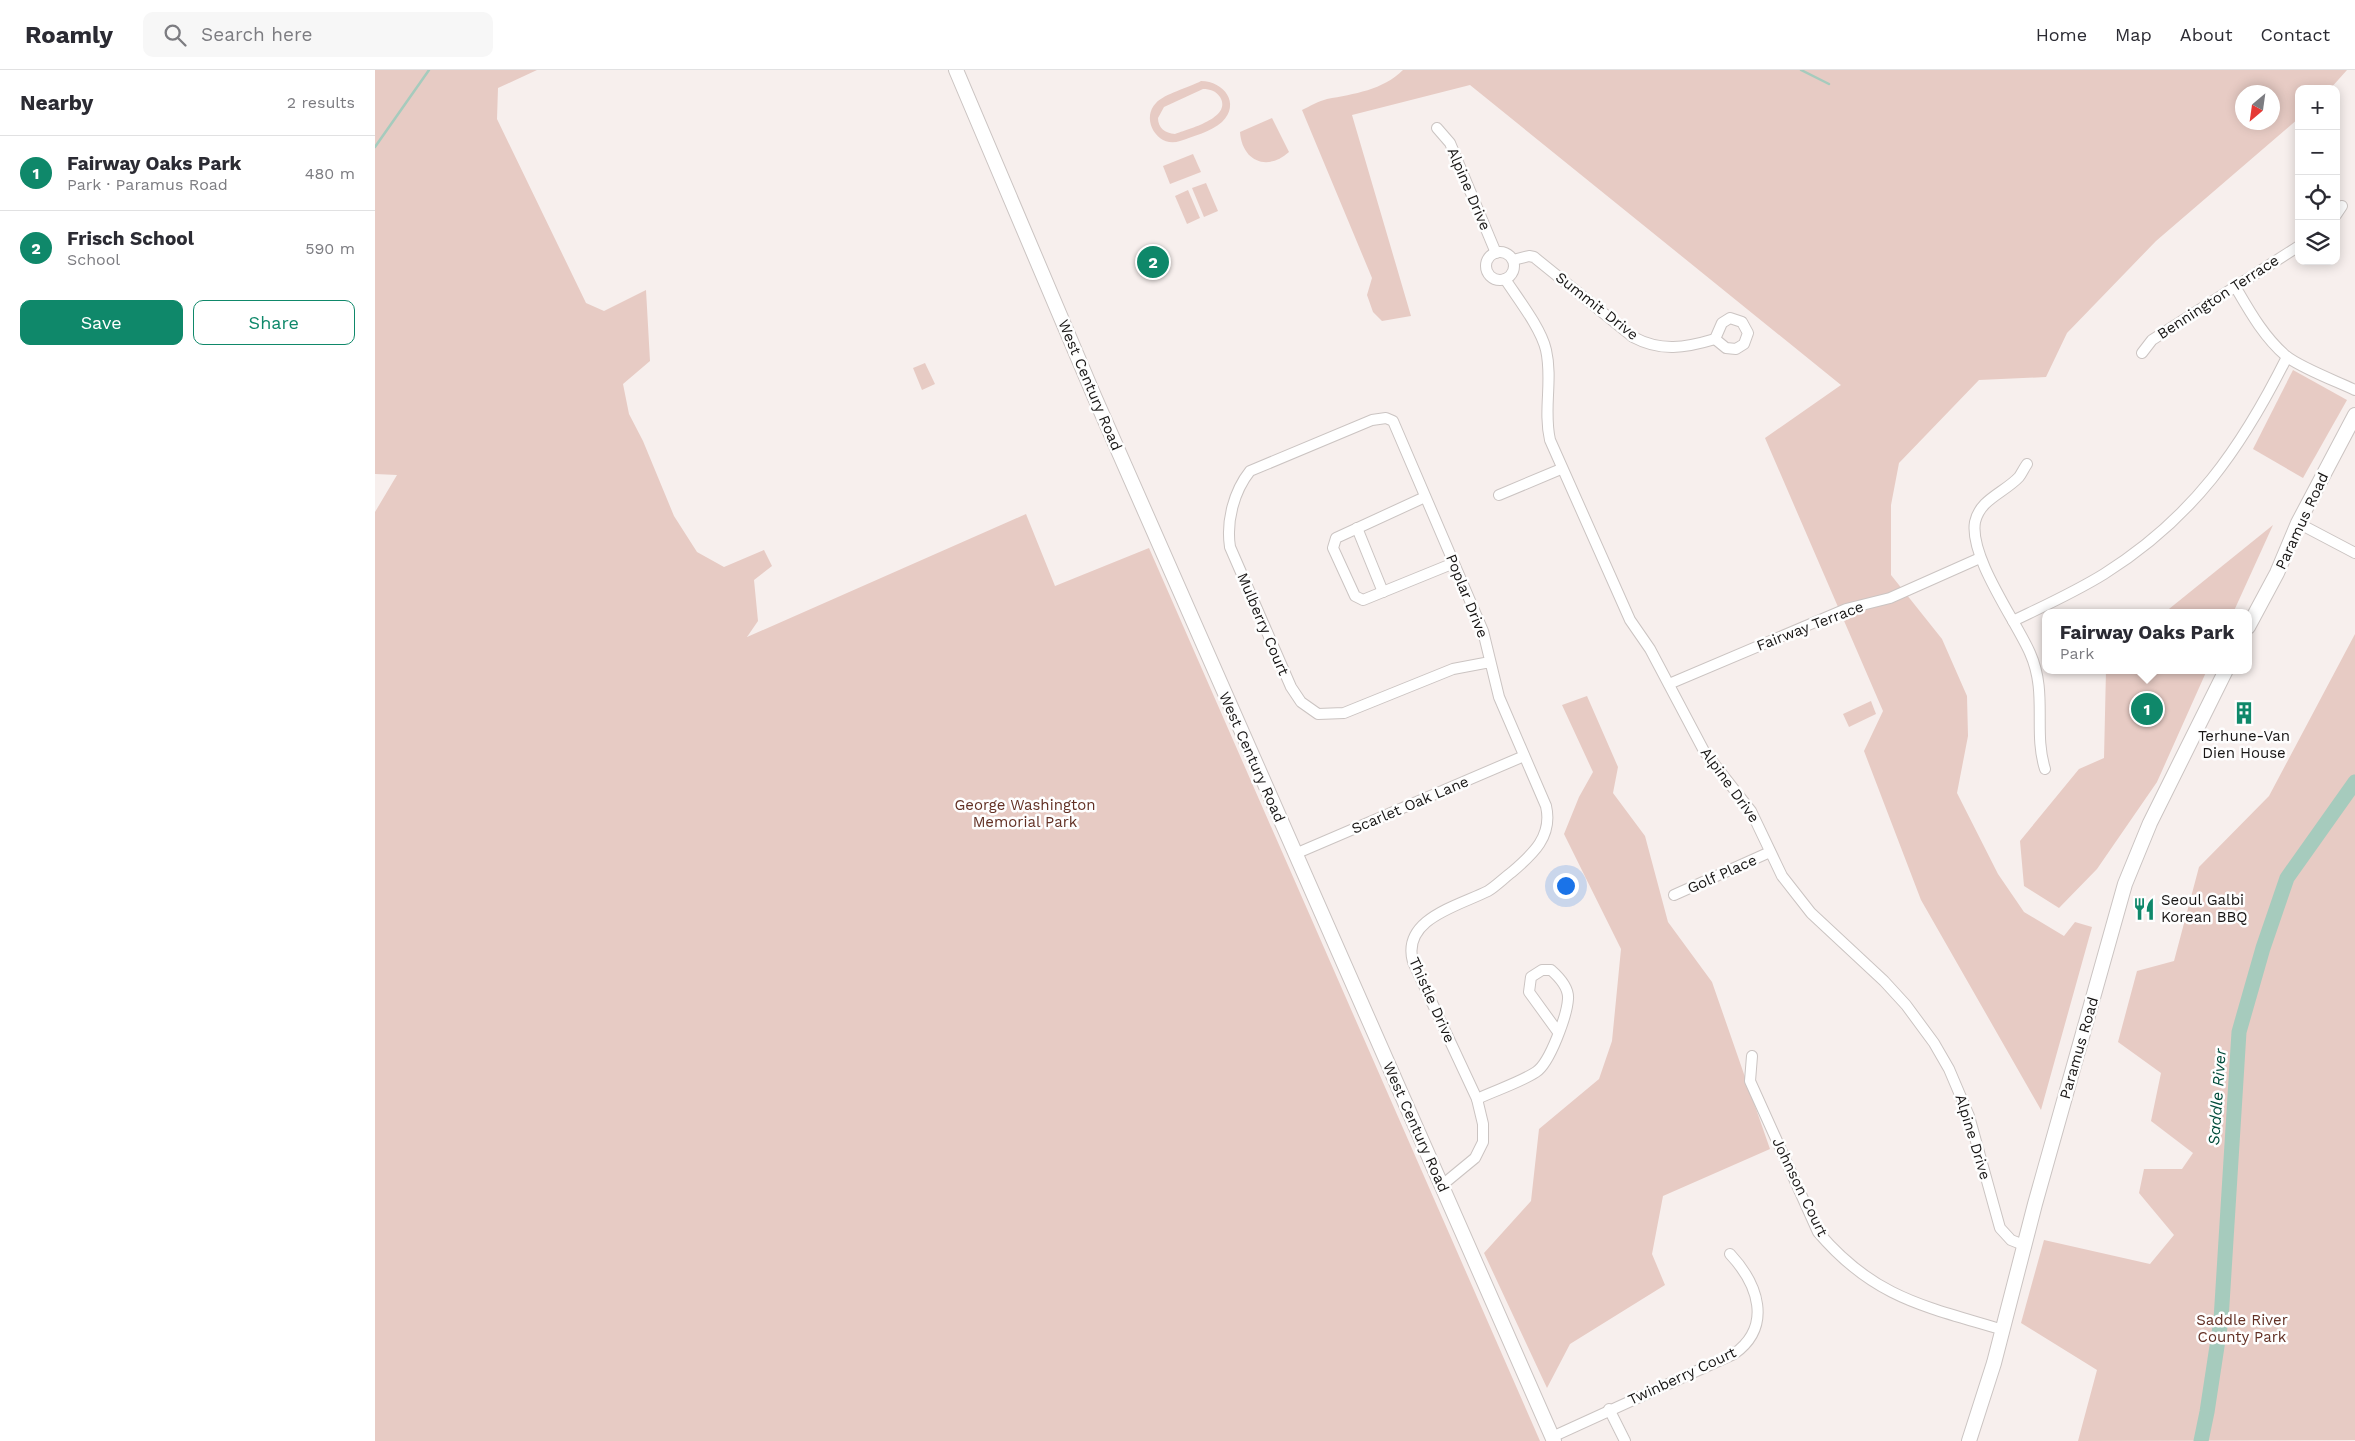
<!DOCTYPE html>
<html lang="en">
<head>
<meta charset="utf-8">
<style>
	:root { --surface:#fff; --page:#f7f7f7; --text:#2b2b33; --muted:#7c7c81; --line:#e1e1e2; --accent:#0f886a }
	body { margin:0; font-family:"Work Sans",sans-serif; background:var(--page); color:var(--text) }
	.controls { position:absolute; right:15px; top:15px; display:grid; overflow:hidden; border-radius:10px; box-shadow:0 2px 12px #0003 }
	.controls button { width:45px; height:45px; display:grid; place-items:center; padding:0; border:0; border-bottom:1px solid var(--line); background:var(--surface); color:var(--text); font:25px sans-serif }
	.compass { position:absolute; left:1860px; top:15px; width:45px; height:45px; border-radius:50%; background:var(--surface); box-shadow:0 2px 12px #0003; rotate:209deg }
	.you { position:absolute; left:1190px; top:815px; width:18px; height:18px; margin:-12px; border:4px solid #fff; border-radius:50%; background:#1a73e8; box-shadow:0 0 0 8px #1a73e833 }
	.badge { display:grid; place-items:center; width:32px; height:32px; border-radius:50%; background:var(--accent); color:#fff; font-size:16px; font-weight:700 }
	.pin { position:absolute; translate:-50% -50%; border:2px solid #fff; box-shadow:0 1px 5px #0006 }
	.popup { position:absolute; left:1667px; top:539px; width:210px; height:65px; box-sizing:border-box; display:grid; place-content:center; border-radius:10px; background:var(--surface); filter:drop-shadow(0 1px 4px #0005); font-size:16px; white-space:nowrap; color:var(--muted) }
	.popup b { font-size:19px; color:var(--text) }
	.popup::after { content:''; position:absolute; left:50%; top:100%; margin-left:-10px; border:10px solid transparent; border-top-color:var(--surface) }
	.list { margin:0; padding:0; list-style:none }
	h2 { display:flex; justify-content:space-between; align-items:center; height:65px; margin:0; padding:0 20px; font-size:21px }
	h2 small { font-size:16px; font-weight:400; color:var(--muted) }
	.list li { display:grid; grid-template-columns:32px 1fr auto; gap:15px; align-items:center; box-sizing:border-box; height:75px; padding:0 20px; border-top:1px solid var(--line) }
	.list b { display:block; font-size:19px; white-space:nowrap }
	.list p { margin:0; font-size:16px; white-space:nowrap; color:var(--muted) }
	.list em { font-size:16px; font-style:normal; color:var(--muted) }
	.actions { display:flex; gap:10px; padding:15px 20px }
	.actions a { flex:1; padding:11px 0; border:1px solid var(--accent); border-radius:10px; text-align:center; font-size:18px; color:var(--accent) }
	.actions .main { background:var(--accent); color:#fff }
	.icon { flex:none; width:28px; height:28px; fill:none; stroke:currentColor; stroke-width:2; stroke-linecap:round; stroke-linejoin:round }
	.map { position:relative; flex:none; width:1980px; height:1371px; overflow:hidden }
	header { display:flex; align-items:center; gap:30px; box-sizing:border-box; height:70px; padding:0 25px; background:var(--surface); border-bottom:1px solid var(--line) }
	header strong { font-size:24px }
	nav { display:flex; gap:28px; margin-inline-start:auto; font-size:18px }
	.search { width:350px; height:45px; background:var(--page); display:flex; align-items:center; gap:12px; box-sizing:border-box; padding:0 18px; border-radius:10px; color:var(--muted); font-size:19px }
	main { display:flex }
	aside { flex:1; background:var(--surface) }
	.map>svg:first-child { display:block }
	.green { fill:#e7cbc4; fill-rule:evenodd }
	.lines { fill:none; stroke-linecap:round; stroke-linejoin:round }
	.stream { stroke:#a6cbbd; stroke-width:2.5 }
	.river { stroke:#a6cbbd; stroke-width:15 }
	.street-casing { stroke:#cbc4c2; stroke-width:12 }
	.secondary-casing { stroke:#cbc4c2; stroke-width:16 }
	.street { stroke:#fff; stroke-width:10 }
	.secondary { stroke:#fff; stroke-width:14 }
	.labels { text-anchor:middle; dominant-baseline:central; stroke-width:5; stroke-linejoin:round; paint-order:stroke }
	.street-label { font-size:15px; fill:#181615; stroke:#fefefe }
	.poi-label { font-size:15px; fill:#181615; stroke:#fefefe }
	.park-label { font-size:15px; fill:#623024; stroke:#fefefe }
	.water-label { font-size:16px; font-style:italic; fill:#004c3a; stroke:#fefefe }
</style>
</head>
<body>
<header>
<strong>Roamly</strong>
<div class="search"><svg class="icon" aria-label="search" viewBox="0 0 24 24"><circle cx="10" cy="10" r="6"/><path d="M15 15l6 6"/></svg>Search here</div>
<nav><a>Home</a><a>Map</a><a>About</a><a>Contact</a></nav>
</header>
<main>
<aside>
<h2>Nearby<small>2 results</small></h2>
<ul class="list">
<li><span class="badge">1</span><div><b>Fairway Oaks Park</b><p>Park · Paramus Road</p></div><em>480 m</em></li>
<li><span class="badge">2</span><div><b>Frisch School</b><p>School</p></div><em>590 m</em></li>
</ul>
<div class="actions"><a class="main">Save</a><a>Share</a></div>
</aside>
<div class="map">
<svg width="1980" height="1371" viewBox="0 0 1980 1371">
	<rect width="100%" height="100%" fill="#f7efed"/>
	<!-- green -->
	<g class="green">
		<path d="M 0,0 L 162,0 L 123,18 L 122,49 L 211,233 L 229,241 L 271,220 L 275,291 L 248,314 L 254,344 L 268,371 L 299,446 L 322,482 L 349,497 L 389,480 L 397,496 L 379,510 L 383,551 L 372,567 L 651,444 L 680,516 L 774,478 L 1165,1371 L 0,1371 L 0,442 L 22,405 L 0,404 Z"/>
		<path d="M 1028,0 L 1972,0 L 1955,19 L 1924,19 L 1924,48 L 1781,171 L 1692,263 L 1671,307 L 1604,310 L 1524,393 L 1516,435 L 1516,505 L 1567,569 L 1592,626 L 1593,666 L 1582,723 L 1623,804 L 1649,842 L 1689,866 L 1700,852 L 1717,857 L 1666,1040 L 1546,830 L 1489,681 L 1508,641 L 1390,368 L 1466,315 L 1095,15 L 977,45 L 1036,246 L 1007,251 L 998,242 L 992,225 L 997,208 L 927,40 C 935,36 944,31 952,29 C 979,24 1008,20 1028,0 ZM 1868,22 L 1898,22 L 1898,52 L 1868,52 Z"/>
		<path d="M 826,11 C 849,11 866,34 847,52 C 837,61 817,67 805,71 C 783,79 765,49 781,33 C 789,24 815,17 826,11 ZM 828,19 C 835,19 841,21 845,27 C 858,48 813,59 800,64 C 790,63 783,58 783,48 L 789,37 Z"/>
		<path d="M 897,48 L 914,82 C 892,102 867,91 865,62 Z"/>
		<path d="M 818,84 L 826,102 L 795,114 L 788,96 Z"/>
		<path d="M 831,113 L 843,141 L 829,147 L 817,118 Z"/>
		<path d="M 813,120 L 825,148 L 812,154 L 800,126 Z"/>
		<path d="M 550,293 L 560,314 L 547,320 L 538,298 Z"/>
		<path d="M 1918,300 L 1972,330 L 1928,408 L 1878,379 Z"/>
		<path d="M 1898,455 L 1858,543 L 1789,543 Z"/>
		<path d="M 1980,564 L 1980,1370 L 1703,1371 L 1722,1300 L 1646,1253 L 1669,1170 L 1775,1194 L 1799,1165 L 1764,1123 L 1769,1099 L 1807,1099 L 1818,1083 L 1776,1051 L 1786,1003 L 1743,972 L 1762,901 L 1799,891 L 1824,797 L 1894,726 Z"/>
		<path d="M 1731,600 L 1832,600 L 1782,712 L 1722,799 L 1684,838 L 1649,816 L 1645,771 L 1704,699 L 1729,688 Z"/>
		<path d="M 1212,626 L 1243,697 L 1238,723 L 1270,766 L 1293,852 L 1337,912 L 1395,1079 L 1288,1126 L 1277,1184 L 1290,1215 L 1195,1274 L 1172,1318 L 1109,1183 L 1156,1131 L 1164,1059 L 1224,1009 L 1237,971 L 1246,879 L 1189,764 L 1204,727 L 1218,702 L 1187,635 Z"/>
		<path d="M 1496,631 L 1501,644 L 1474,657 L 1468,644 Z"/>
	</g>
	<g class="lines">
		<!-- stream -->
		<g class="stream">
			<path d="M 1426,0 L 1454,14"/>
			<path d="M 0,77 L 54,0"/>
		</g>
		<!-- river -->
		<path class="river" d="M 1826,1371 L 1832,1342 L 1846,1250 L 1864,962 L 1888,878 L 1912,808 L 1980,712"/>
		<defs>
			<g id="street">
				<path d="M 1062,58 L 1075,73 L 1121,183"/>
				<path d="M 1961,145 L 1967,136"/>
				<circle cx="1125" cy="196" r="14"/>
				<path d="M 1138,190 L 1154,186 L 1159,187 L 1258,267 C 1286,282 1310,278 1340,269"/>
				<path d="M 1130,209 C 1143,229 1166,258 1171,280 C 1178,310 1168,340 1175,370 L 1255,550 L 1275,579 L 1329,681 L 1376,741 L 1407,806 L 1436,843 L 1509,911 L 1531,935 L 1559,973 L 1574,999 L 1594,1046 L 1625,1158 L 1636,1170 L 1651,1176"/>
				<path d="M 1861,218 C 1875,242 1889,267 1911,286 C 1926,298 1961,311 1980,320"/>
				<path d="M 1355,248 L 1367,252 L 1373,263 L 1369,274 L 1361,279 L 1351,278 L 1340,269 L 1347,253 Z"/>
				<path d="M 1767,283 L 1777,270 L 1924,176"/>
				<path d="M 1652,394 C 1649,398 1647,403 1644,407 C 1629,423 1605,429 1600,452 C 1594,487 1641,551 1655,583 C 1673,623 1658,661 1670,699"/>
				<path d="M 1124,425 L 1186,399"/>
				<path d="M 1050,427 L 961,468 L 958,478 L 980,526 L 988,530 L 1079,493"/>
				<path d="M 1923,453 L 1980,483"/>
				<path d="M 982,458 L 1008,522"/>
				<path d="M 1638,551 C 1669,536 1700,522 1729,504 C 1818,448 1866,379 1912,287"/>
				<path d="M 1294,614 L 1471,539 L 1515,528 L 1605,488"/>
				<path d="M 920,784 L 1149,686"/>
				<path d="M 1299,825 L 1395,782"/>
				<path d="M 1377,986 L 1375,1011 L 1443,1162 C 1499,1228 1549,1236 1628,1260"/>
				<path d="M 1102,1029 C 1121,1020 1144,1013 1161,1002 C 1175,993 1192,945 1193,929 C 1194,917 1184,907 1176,900 L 1167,900 L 1156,907 L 1154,922 L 1183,962"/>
				<path d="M 1066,1116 L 1100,1088 L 1108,1072 L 1108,1054 L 1102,1029 L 1038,892 C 1026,849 1083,836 1113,821 C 1121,816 1129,808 1137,802 C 1158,784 1178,766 1171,736 L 1124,627 L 1108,561 L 1018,351 L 1011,348 L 997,350 L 875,401 C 859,421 851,451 855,477 L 916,617 L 926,632 L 943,644 L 969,643 L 1078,599 L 1115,592"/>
				<path d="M 1234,1339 L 1250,1371"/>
				<path d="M 1177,1367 L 1359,1284 C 1398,1256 1383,1214 1355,1184"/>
			</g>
			<g id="secondary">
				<path d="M 581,0 L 720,328 L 1179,1371"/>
				<path d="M 1873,557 L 1902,503 L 1923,453 L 1980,345"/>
				<path d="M 1594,1371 L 1619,1293 L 1660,1134 L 1750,814 L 1775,753 L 1851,600"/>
			</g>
		</defs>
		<!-- street casing -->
		<use href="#street" class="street-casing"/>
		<!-- secondary casing -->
		<use href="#secondary" class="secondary-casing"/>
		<!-- street -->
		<use href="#street" class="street"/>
		<!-- secondary -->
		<use href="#secondary" class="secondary"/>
	</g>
	<!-- icons -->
	<defs>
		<symbol id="building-bare" viewBox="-9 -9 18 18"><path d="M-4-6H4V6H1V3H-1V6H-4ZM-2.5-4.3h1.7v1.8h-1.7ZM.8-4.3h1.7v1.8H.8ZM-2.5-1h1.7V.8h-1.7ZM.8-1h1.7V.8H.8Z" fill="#0f886a" stroke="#fefefe" stroke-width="2.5" paint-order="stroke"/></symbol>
		<symbol id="restaurant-bare" viewBox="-9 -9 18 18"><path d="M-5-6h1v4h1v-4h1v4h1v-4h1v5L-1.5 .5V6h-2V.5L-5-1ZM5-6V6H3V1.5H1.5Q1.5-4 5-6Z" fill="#0f886a" stroke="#fefefe" stroke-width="2.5" paint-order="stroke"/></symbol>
	</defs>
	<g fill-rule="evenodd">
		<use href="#building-bare" x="1853" y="627" width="32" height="32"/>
		<use href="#restaurant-bare" x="1753" y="823" width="32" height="32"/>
	</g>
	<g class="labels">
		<!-- street labels -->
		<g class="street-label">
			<text transform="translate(1094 119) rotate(67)">Alpine Drive</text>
			<text transform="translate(1843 227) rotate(-33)">Bennington Terrace</text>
			<text transform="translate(1222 236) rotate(38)">Summit Drive</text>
			<text transform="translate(715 315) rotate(67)">West Century Road</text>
			<text transform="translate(1927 451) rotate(-65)">Paramus Road</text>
			<text transform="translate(1092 526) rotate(68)">Poplar Drive</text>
			<text transform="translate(888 554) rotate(67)">Mulberry Court</text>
			<text transform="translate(1435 556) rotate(-21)">Fairway Terrace</text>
			<text transform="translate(877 687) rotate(66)">West Century Road</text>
			<text transform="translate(1355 715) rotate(54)">Alpine Drive</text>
			<text transform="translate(1035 735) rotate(-23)">Scarlet Oak Lane</text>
			<text transform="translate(1347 804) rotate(-24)">Golf Place</text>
			<text transform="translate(1057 930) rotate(66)">Thistle Drive</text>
			<text transform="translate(1704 978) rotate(-74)">Paramus Road</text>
			<text transform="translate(1041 1057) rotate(66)">West Century Road</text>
			<text transform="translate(1598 1067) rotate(73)">Alpine Drive</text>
			<text transform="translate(1425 1117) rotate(64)">Johnson Court</text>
			<text transform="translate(1307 1306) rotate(-25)">Twinberry Court</text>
		</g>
		<!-- poi labels -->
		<g class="poi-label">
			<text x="1869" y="666">Terhune-Van<tspan x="1869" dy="17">Dien House</tspan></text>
			<text x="1786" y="830" text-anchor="start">Seoul Galbi<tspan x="1786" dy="17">Korean BBQ</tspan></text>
		</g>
		<!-- park labels -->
		<g class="park-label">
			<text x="650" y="735">George Washington<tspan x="650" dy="17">Memorial Park</tspan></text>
			<text x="1867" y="1250">Saddle River<tspan x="1867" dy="17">County Park</tspan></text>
		</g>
		<!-- water labels -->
		<g class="water-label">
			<text transform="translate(1842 1027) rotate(-86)">Saddle River</text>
		</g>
	</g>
</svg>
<div class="controls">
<button>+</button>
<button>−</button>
<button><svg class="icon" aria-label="locate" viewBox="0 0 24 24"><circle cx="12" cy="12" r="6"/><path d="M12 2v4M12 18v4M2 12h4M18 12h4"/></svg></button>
<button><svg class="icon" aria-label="layers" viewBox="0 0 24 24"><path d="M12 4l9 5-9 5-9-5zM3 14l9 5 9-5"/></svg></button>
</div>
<svg class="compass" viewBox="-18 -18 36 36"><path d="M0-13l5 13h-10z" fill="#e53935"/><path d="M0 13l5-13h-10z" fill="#7c7c81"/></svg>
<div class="you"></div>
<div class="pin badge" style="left:1772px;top:639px">1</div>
<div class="popup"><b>Fairway Oaks Park</b>Park</div>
<div class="pin badge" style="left:778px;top:192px">2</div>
</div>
</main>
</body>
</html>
